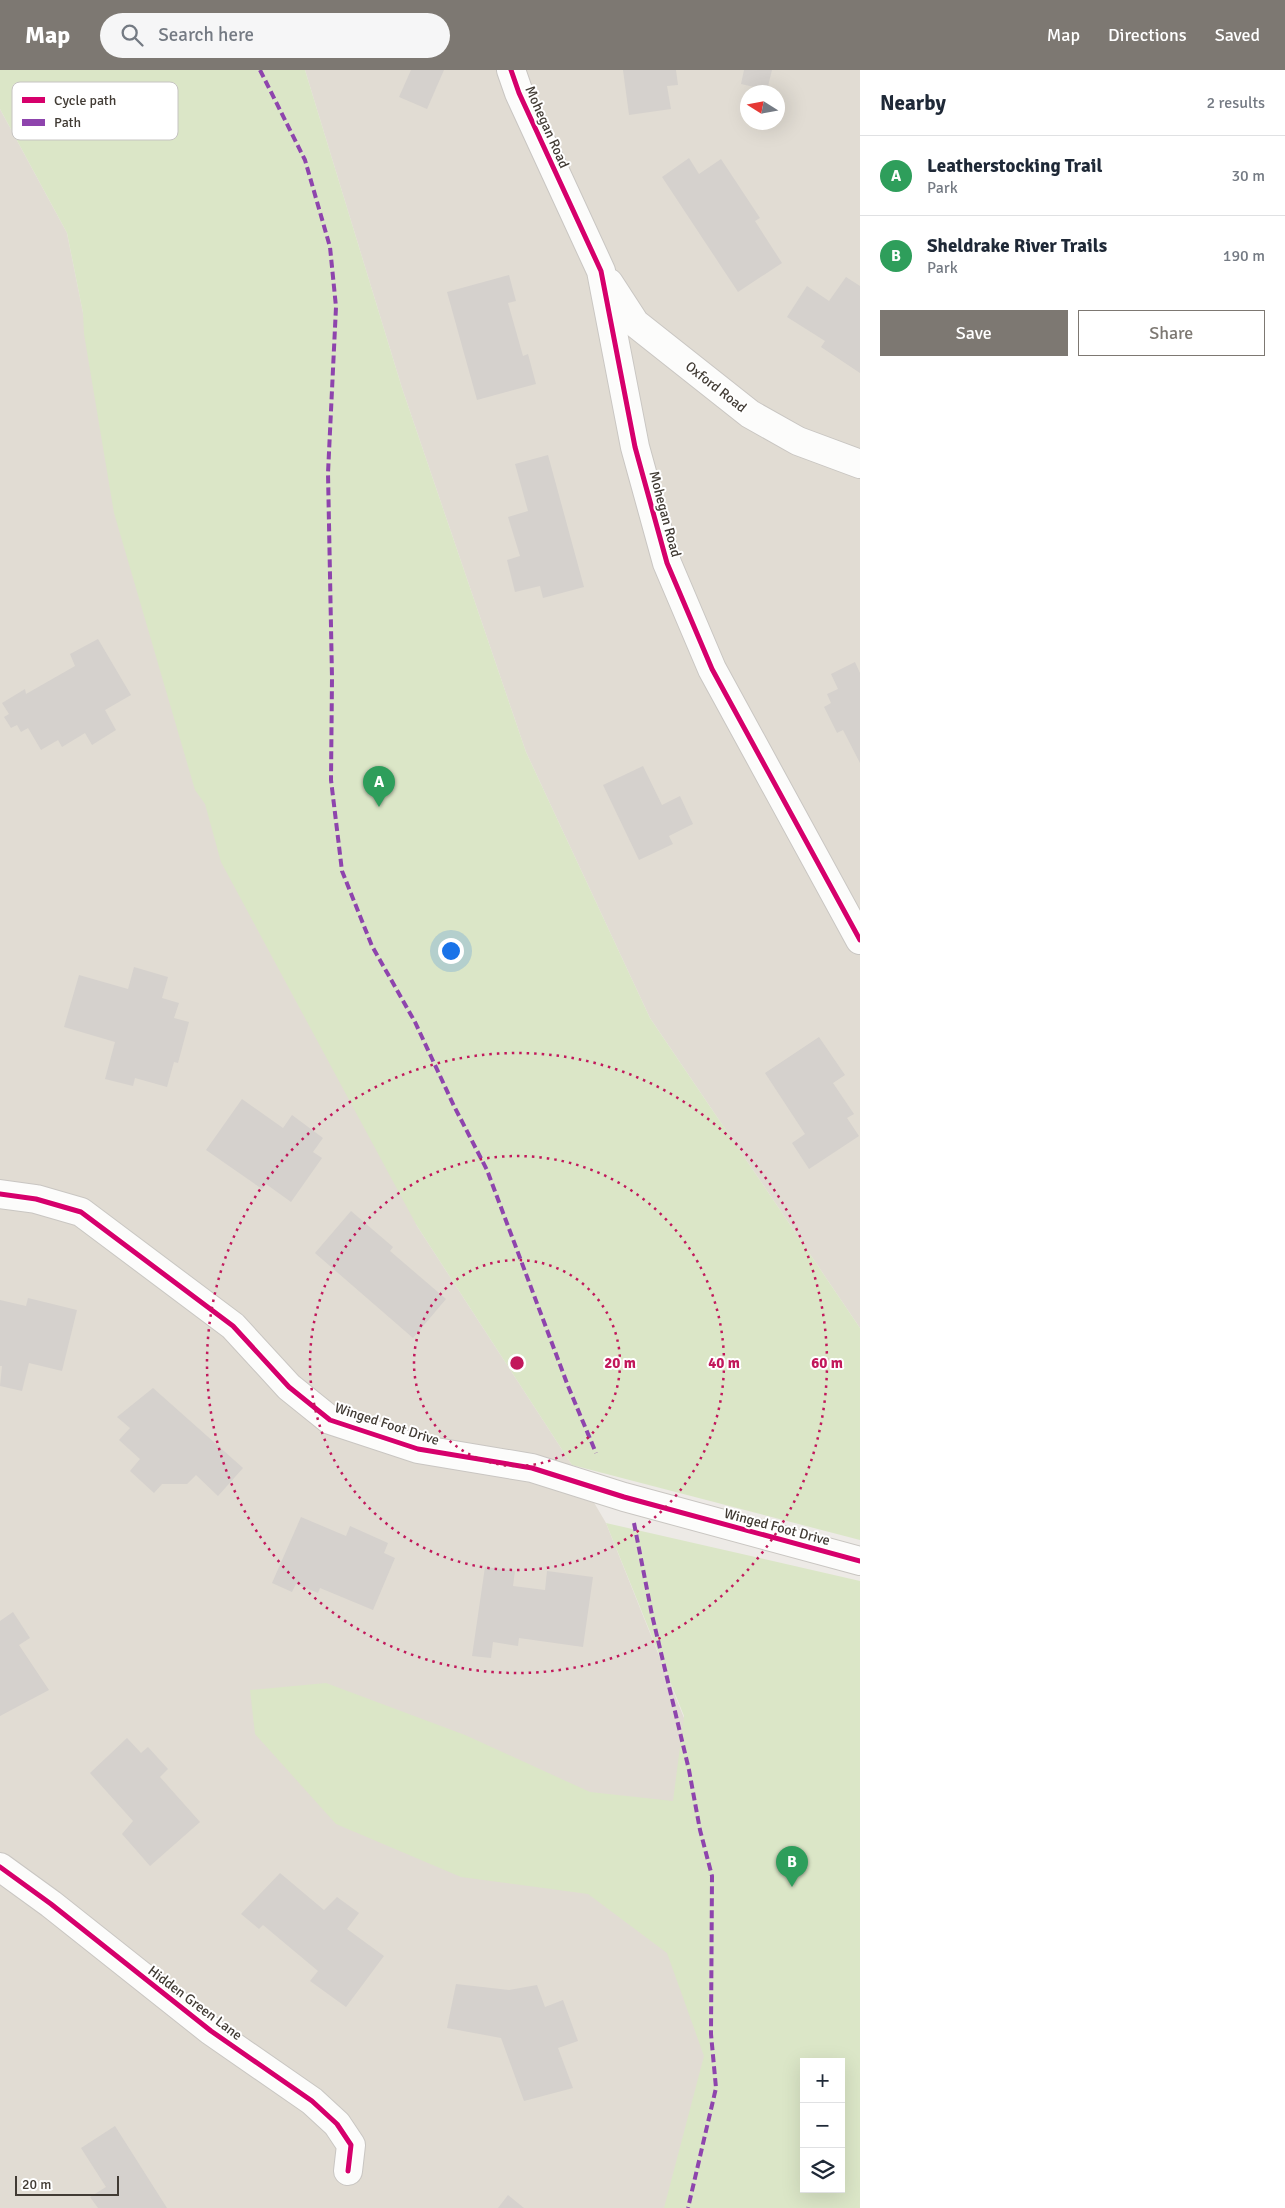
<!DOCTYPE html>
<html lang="en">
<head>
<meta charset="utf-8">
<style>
	:root { --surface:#fff; --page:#f6f6f7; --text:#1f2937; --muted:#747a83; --line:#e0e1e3; --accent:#7d7872 }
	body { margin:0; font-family:Signika,sans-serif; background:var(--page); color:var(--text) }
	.controls { position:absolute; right:15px; bottom:15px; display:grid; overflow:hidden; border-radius:0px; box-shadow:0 5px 20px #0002 }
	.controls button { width:45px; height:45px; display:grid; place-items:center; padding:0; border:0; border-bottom:1px solid var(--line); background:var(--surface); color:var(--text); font:25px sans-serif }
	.compass { position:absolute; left:740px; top:15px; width:45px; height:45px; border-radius:50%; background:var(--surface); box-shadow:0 5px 20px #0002; rotate:281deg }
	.scale { position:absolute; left:15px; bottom:12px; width:104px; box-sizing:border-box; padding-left:5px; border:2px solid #413b34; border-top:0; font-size:14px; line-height:18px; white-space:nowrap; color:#413b34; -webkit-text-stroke:4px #fff; paint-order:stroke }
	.you { position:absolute; left:450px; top:880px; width:18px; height:18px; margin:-12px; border:4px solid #fff; border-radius:50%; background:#1a73e8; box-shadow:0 0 0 8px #1a73e833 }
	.badge { display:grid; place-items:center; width:32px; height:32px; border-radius:50%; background:var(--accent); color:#fff; font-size:16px; font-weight:700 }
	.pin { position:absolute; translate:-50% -41px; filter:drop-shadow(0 1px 2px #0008) }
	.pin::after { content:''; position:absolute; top:26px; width:18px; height:15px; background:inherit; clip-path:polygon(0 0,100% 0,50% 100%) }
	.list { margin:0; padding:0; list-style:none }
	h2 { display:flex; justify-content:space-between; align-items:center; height:65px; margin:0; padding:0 20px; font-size:21px }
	h2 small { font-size:16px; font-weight:400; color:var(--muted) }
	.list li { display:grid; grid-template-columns:32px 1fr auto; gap:15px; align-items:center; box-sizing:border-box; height:80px; padding:0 20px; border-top:1px solid var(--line) }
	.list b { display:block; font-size:19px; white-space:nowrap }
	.list p { margin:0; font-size:16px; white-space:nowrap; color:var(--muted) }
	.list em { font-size:16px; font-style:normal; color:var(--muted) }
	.actions { display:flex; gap:10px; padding:15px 20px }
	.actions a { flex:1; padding:11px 0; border:1px solid var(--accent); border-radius:0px; text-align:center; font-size:18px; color:var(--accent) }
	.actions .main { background:var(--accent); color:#fff }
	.icon { flex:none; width:28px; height:28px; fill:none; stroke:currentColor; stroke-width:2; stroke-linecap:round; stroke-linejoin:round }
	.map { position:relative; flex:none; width:860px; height:2138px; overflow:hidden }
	header { display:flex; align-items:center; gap:30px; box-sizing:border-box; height:70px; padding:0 25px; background:var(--accent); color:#fff }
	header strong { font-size:24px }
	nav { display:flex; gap:28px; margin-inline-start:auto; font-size:18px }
	.search { width:350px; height:45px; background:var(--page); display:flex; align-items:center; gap:12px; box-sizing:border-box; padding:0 18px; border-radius:28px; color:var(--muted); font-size:19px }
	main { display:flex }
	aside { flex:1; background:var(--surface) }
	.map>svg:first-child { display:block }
	.residential { fill:#e1dcd3; fill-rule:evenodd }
	.green { fill:#dbe6c7; fill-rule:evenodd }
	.building { fill:#d5d1cd }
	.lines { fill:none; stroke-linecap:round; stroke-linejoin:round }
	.minor-casing { stroke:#c9c6c2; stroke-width:30 }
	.minor { stroke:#fcfcfb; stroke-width:28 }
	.quiet { stroke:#8e44ad; stroke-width:4; stroke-dasharray:8 4; stroke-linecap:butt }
	.cycleway-casing { stroke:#fff; stroke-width:8 }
	.cycleway { stroke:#d6006c; stroke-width:5 }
	.ring { fill:none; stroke:#c2185b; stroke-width:2.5; stroke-dasharray:2.5 5 }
	.labels { text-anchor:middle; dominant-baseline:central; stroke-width:4; stroke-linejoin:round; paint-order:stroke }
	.street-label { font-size:14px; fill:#413b34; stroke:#fff }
	.key { fill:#fff; stroke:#c6c4c2; stroke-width:1 }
	.key-label { font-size:14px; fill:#413b34 }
	.centre { fill:#c2185b; stroke:#fff; stroke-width:2.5 }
	.ring-label { font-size:15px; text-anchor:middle; font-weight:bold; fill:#c2185b; stroke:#fff; stroke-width:4; stroke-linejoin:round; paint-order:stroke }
</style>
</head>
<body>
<header>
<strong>Map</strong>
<div class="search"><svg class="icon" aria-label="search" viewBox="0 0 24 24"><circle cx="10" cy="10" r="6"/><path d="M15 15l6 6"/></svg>Search here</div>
<nav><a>Map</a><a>Directions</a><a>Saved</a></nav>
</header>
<main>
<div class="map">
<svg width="860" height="2138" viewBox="0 0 860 2138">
	<rect width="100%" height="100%" fill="#edeae6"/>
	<!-- residential -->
	<g class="residential">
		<path d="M 305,0 L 860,0 L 860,1258 L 650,948 L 526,682 L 402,318 ZM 748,22 L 778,22 L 778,52 L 748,52 Z"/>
		<path d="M 0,39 L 67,163 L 111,382 L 417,1156 L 572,1395 L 606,1453 L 720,1738 L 726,1897 L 676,2138 L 0,2138 Z"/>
	</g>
	<!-- green -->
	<g class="green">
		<path d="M 0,0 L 305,0 L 402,318 L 526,682 L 650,948 L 860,1258 L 860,1470 L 572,1395 L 417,1156 L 221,792 L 205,734 L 195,720 L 114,443 L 84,264 L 83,243 L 67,163 L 0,39 Z"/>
		<path d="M 606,1453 L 860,1511 L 860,2138 L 664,2138 L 704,1986 L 667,1883 L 588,1824 L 461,1807 L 336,1754 L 255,1664 L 250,1620 L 326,1613 L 465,1665 L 590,1722 L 673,1731 L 684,1646 ZM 804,1992 L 841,1992 L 841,2119 L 804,2119 Z"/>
	</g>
	<!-- building -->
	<g class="building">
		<path d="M 411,0 L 444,0 L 427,39 L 399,27 Z"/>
		<path d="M 623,0 L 676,0 L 678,15 L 667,16 L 671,39 L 629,45 Z"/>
		<path d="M 744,0 L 772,0 L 767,20 L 741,14 Z"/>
		<path d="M 689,88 L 699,104 L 721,89 L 760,148 L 755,151 L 782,193 L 738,222 L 662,107 Z"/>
		<path d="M 509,205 L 516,231 L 508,233 L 523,286 L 528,284 L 536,314 L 477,330 L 447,222 Z"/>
		<path d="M 846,207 L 860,216 L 860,303 L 821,277 L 825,271 L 787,247 L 807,216 L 829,231 Z"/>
		<path d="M 548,385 L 584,517 L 543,528 L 540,516 L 515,522 L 507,490 L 520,486 L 508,447 L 528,441 L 515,394 Z"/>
		<path d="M 98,569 L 131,625 L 105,640 L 116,660 L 92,675 L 85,663 L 62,677 L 58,670 L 41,680 L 28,658 L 21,662 L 17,655 L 11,658 L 4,647 L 9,644 L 2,633 L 25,619 L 26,624 L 75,596 L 70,584 Z"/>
		<path d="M 855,592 L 860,603 L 860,693 L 843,660 L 837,663 L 824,637 L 831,633 L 827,624 L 838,619 L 831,604 Z"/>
		<path d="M 643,696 L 662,735 L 680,726 L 693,754 L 669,766 L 673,774 L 639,790 L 603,715 Z"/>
		<path d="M 134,897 L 168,907 L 162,928 L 179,933 L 174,948 L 189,952 L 178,993 L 174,992 L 167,1017 L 135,1008 L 133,1016 L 105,1009 L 115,972 L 64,957 L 79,905 L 128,919 Z"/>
		<path d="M 819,967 L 845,1005 L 833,1013 L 854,1044 L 847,1048 L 859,1066 L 809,1099 L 792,1073 L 805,1064 L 765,1003 Z"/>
		<path d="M 242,1029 L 283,1058 L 292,1045 L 323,1068 L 313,1082 L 322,1088 L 291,1132 L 266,1114 L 262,1119 L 206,1080 Z"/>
		<path d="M 351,1141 L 393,1177 L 390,1181 L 446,1229 L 413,1268 L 315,1183 Z"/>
		<path d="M 28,1228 L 77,1240 L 62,1301 L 29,1293 L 22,1321 L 0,1316 L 2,1296 L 0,1296 L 0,1230 L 26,1236 Z"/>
		<path d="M 153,1318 L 243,1398 L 218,1426 L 196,1405 L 187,1414 L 162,1414 L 154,1423 L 130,1401 L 140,1389 L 119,1370 L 130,1358 L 117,1347 Z"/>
		<path d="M 301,1447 L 346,1466 L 350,1456 L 388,1473 L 384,1483 L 395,1488 L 373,1540 L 320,1518 L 318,1523 L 296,1514 L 292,1522 L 272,1513 Z"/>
		<path d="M 485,1497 L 515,1501 L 513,1516 L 545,1520 L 547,1501 L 593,1507 L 583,1577 L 519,1568 L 518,1576 L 493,1572 L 491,1588 L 472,1586 Z"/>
		<path d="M 13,1542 L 30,1568 L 19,1575 L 49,1620 L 0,1646 L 0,1551 Z"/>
		<path d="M 127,1668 L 141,1683 L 148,1677 L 168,1699 L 160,1707 L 200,1752 L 150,1796 L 122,1764 L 133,1751 L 90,1703 Z"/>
		<path d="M 280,1803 L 324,1840 L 337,1827 L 359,1843 L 347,1859 L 384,1886 L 346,1937 L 310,1911 L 318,1901 L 263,1855 L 259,1859 L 241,1844 Z"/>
		<path d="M 456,1914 L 509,1920 L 537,1915 L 545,1937 L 563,1930 L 578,1971 L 558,1978 L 573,2018 L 524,2031 L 501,1968 L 447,1958 Z"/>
		<path d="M 115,2056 L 167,2138 L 98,2138 L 90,2127 L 106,2117 L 81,2078 Z"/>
		<path d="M 508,2125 L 524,2138 L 498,2138 Z"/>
	</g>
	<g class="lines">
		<defs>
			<g id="minor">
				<path d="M 511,0 L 519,23 L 601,201 L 635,377 L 667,493 L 712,599 L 860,870"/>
				<path d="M 609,213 L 635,253 L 750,344 L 798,371 L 860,394"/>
				<path d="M 0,1124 L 36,1129 L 81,1142 L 233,1256 L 289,1317 L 330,1350 L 418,1379 L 532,1398 L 624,1427 L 860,1491"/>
				<path d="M 0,1797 L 51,1834 L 211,1961 L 312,2031 L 337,2054 L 351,2075 L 348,2101"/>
			</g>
		</defs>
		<!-- minor casing -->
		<use href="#minor" class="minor-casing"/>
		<!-- minor -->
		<use href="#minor" class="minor"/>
		<!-- quiet -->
		<g class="quiet">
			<path d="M 260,0 L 305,90 L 330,177 L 336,237 L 328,403 L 332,608 L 331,710 L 342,801 L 372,876 L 415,952 L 454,1036 L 487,1100 L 568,1316 L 596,1383"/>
			<path d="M 634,1453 L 652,1545 L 689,1700 L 700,1760 L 712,1806 L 711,1964 L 716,2018 L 688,2138"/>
		</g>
		<defs>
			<g id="cycleway">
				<path d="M 511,0 L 519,23 L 601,201 L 635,377 L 667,493 L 712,599 L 860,870"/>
				<path d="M 0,1124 L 36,1129 L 81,1142 L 233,1256 L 289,1317 L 330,1350 L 418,1379 L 532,1398 L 624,1427 L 860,1491"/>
				<path d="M 0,1797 L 51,1834 L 211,1961 L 312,2031 L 337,2054 L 351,2075 L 348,2101"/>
			</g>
		</defs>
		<!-- cycleway casing -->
		<use href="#cycleway" class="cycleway-casing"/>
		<!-- cycleway -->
		<use href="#cycleway" class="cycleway"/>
	</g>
	<!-- distance rings -->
	<g class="ring">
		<circle cx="517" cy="1293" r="103"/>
		<circle cx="517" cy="1293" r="207"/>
		<circle cx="517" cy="1293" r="310"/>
	</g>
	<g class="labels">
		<!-- street labels -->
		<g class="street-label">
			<text transform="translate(547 57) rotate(66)">Mohegan Road</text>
			<text transform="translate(716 317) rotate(38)">Oxford Road</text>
			<text transform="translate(665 444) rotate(75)">Mohegan Road</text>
			<text transform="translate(387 1354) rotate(18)">Winged Foot Drive</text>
			<text transform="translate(777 1457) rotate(15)">Winged Foot Drive</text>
			<text transform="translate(195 1933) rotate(37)">Hidden Green Lane</text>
		</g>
	</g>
	<!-- legend -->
	<rect x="12" y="12" width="166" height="58" rx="8" class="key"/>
	<rect x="22" y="27" width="23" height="6" fill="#d6006c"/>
	<rect x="22" y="49" width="23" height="7" fill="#8e44ad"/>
	<g class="key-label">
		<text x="54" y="35">Cycle path</text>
		<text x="54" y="57">Path</text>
	</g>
	<circle cx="517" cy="1293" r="8" class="centre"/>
	<g class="ring-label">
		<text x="620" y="1298">20 m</text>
		<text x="724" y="1298">40 m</text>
		<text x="827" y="1298">60 m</text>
	</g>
</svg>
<div class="controls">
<button>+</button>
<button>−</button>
<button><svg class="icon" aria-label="layers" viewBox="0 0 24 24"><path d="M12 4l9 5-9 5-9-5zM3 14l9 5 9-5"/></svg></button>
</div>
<svg class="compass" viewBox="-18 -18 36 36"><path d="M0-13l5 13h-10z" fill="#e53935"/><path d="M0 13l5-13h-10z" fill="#747a83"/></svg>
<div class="scale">20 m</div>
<div class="you"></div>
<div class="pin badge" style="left:379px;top:737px;background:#2e9e5b">A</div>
<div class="pin badge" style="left:792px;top:1817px;background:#2e9e5b">B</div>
</div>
<aside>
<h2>Nearby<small>2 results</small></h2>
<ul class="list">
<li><span class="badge" style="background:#2e9e5b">A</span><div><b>Leatherstocking Trail</b><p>Park</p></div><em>30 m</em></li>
<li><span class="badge" style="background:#2e9e5b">B</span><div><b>Sheldrake River Trails</b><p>Park</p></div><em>190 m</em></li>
</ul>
<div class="actions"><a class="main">Save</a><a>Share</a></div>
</aside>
</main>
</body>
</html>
